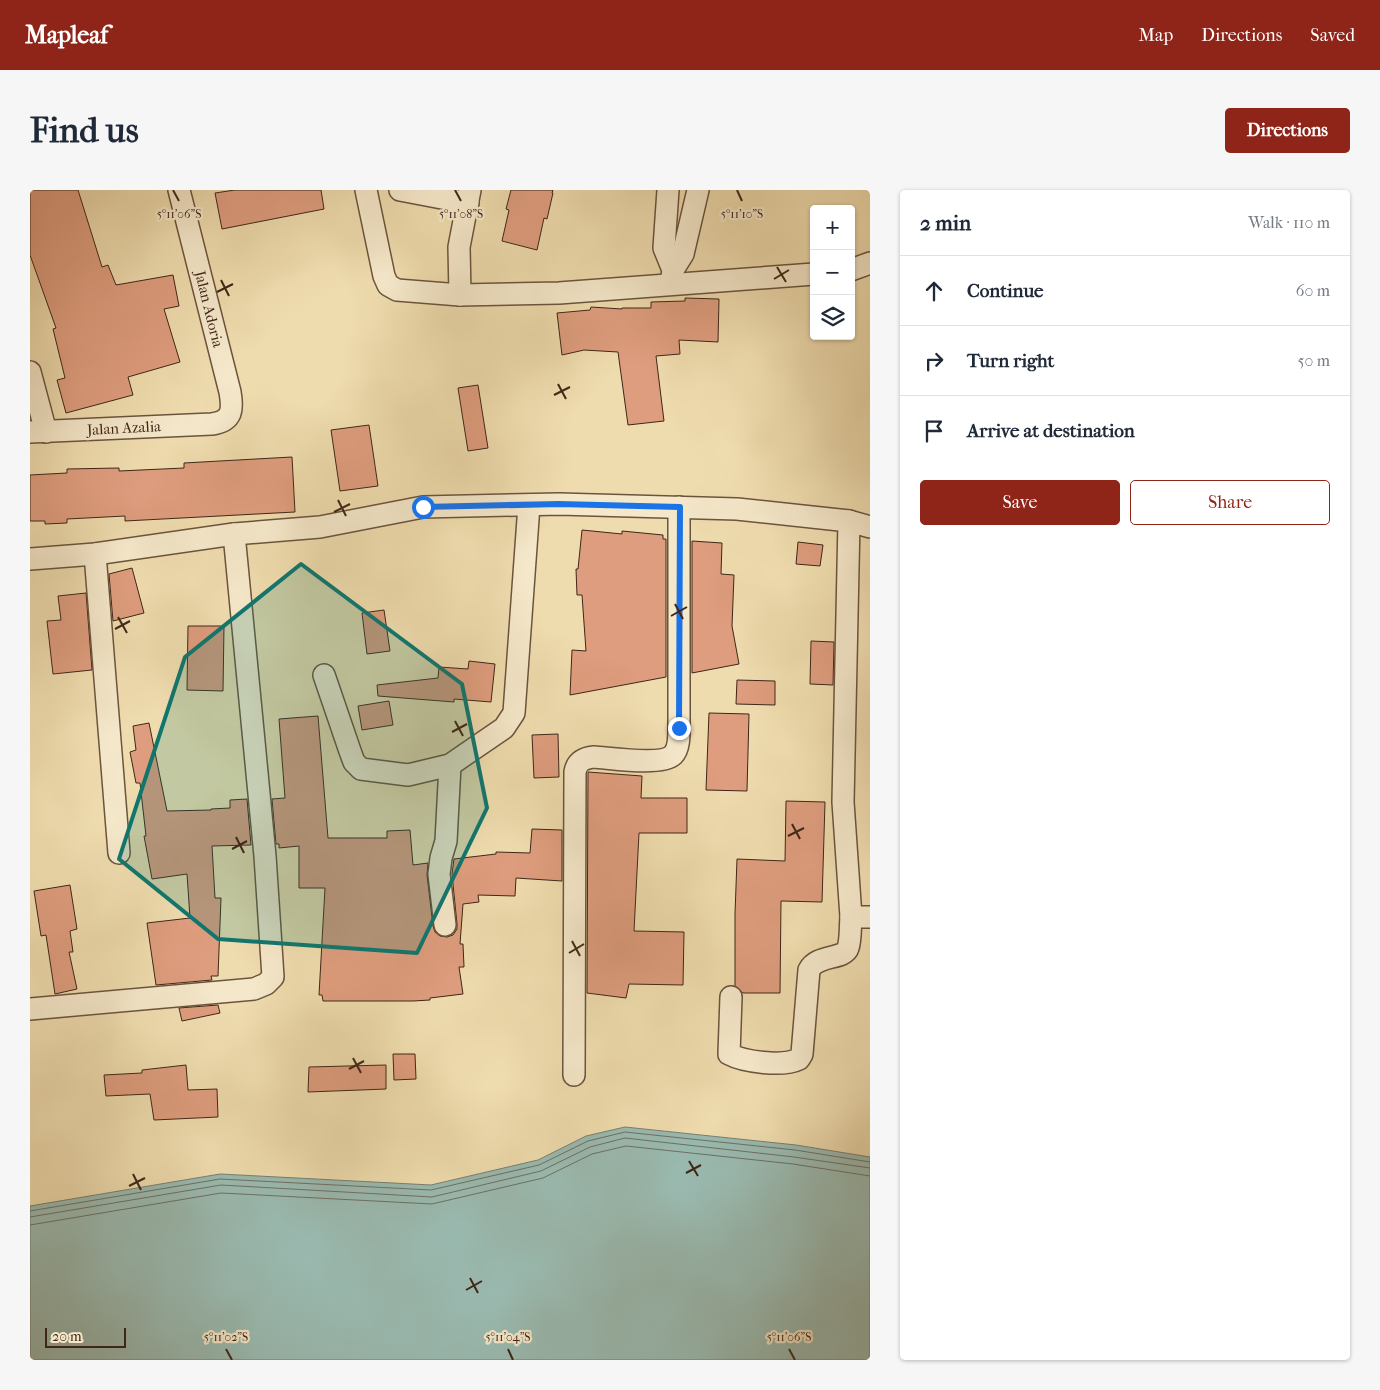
<!DOCTYPE html>
<html lang="en">
<head>
<meta charset="utf-8">
<style>
	:root { --surface:#fff; --page:#f6f6f7; --text:#1f2937; --muted:#747a83; --line:#e0e1e3; --accent:#8f2418 }
	body { margin:0; font-family:"IM FELL French Canon",serif; background:var(--page); color:var(--text) }
	.controls { position:absolute; right:15px; top:15px; display:grid; overflow:hidden; border-radius:5px; box-shadow:0 1px 4px #0004 }
	.controls button { width:45px; height:45px; display:grid; place-items:center; padding:0; border:0; border-bottom:1px solid var(--line); background:var(--surface); color:var(--text); font:25px sans-serif }
	.scale { position:absolute; left:15px; bottom:12px; width:81px; box-sizing:border-box; padding-left:5px; border:2px solid #3f2618; border-top:0; font-size:14px; line-height:18px; white-space:nowrap; color:#3f2618; -webkit-text-stroke:4px #f5e8ca; paint-order:stroke }
	.stop { position:absolute; width:15px; height:15px; margin:-11px; border:4px solid #1a73e8; border-radius:50%; background:#fff }
	.stop.end { background:#1a73e8; border-color:#fff; box-shadow:0 1px 5px #0008 }
	.list { margin:0; padding:0; list-style:none }
	h2 { display:flex; justify-content:space-between; align-items:center; height:65px; margin:0; padding:0 20px; font-size:21px }
	h2 small { font-size:16px; font-weight:400; color:var(--muted) }
	.list li { display:grid; grid-template-columns:32px 1fr auto; gap:15px; align-items:center; box-sizing:border-box; height:70px; padding:0 20px; border-top:1px solid var(--line) }
	.list b { display:block; font-size:19px; white-space:nowrap }
	.list em { font-size:16px; font-style:normal; color:var(--muted) }
	.actions { display:flex; gap:10px; padding:15px 20px }
	.actions a { flex:1; padding:11px 0; border:1px solid var(--accent); border-radius:5px; text-align:center; font-size:18px; color:var(--accent) }
	.actions .main { background:var(--accent); color:#fff }
	.icon { flex:none; width:28px; height:28px; fill:none; stroke:currentColor; stroke-width:2; stroke-linecap:round; stroke-linejoin:round }
	.map { position:relative; flex:none; width:840px; height:1170px; overflow:hidden; border-radius:5px }
	header { display:flex; align-items:center; gap:30px; box-sizing:border-box; height:70px; padding:0 25px; background:var(--accent); color:#fff }
	header strong { font-size:24px }
	nav { display:flex; gap:28px; margin-inline-start:auto; font-size:18px }
	.intro { display:flex; align-items:center; justify-content:space-between; box-sizing:border-box; height:120px; padding:0 30px }
	h1 { margin:0; font-size:35px }
	.button { padding:12px 22px; border-radius:5px; background:var(--accent); color:#fff; font-size:18px; font-weight:700 }
	main { display:flex; gap:30px; padding:0 30px }
	aside { flex:1; background:var(--surface); border-radius:5px; box-shadow:0 1px 4px #0004 }
	.map>svg:first-child { display:block }
	.water { fill:#9abab0; stroke:#767f73 }
	.lines { fill:none; stroke-linecap:round; stroke-linejoin:round }
	.shore { stroke:#6c7064; stroke-width:1 }
	.building { fill:#de9d7e; stroke:#3f2618 }
	.street-casing { stroke:#6b543e; stroke-width:24 }
	.street { stroke:#f5e8ca; stroke-width:21 }
	.route { stroke:#1a73e8; stroke-width:6 }
	.marked { fill:#0f766e; fill-opacity:0.2; stroke:#0f766e; stroke-width:4; stroke-linejoin:round }
	.ticks { fill:none; stroke:#3f2618; stroke-width:2 }
	.labels { text-anchor:middle; dominant-baseline:central; stroke-width:4.5; stroke-linejoin:round; paint-order:stroke }
	.street-label { font-size:15px; fill:#3f2618; stroke:#f5e8ca }
	.ticks-label { font-size:12px; text-anchor:middle; fill:#3f2618; stroke:#f5e8ca; stroke-width:4.5; stroke-linejoin:round; paint-order:stroke }
</style>
</head>
<body>
<header>
<strong>Mapleaf</strong>
<nav><a>Map</a><a>Directions</a><a>Saved</a></nav>
</header>
<div class="intro"><h1>Find us</h1><a class="button">Directions</a></div>
<main>
<div class="map">
<svg width="840" height="1170" viewBox="0 0 840 1170">
	<rect width="100%" height="100%" fill="#efdcae"/>
	<filter id="stains"><feTurbulence type="fractalNoise" baseFrequency=".004" numOctaves="4"/><feColorMatrix values="0 0 0 0 .2 0 0 0 0 .09 0 0 0 0 .02 0 0 0 .5 -.17"/></filter>
	<radialGradient id="worn" r=".72"><stop offset=".6" stop-color="#630" stop-opacity="0"/><stop offset="1" stop-color="#630" stop-opacity=".3"/></radialGradient>
	<!-- water -->
	<path class="water" d="M 595,937 L 766,955 L 840,967 L 840,1170 L 0,1170 L 0,1016 L 190,984 L 401,995 L 508,970 L 556,946 Z"/>
	<g class="lines">
		<!-- shore -->
		<g class="shore">
			<path d="M 0,1021 L 190,989 L 401,1000 L 509,975 L 558,951 L 595,942 L 765,960 L 840,972"/>
			<path d="M 0,1027 L 191,995 L 402,1007 L 511,981 L 560,957 L 595,948 L 764,967 L 840,978"/>
			<path d="M 0,1035 L 191,1003 L 402,1014 L 513,988 L 562,964 L 596,956 L 763,974 L 840,986"/>
		</g>
	</g>
	<!-- building -->
	<g class="building">
		<path d="M 0,0 L 48,0 L 72,77 L 78,75 L 86,95 L 143,85 L 149,116 L 134,119 L 150,172 L 98,187 L 103,205 L 36,223 L 27,190 L 35,188 L 23,139 L 26,138 L 0,65 Z"/>
		<path d="M 205,0 L 291,0 L 294,19 L 192,39 L 185,3 Z"/>
		<path d="M 481,0 L 523,0 L 522,3 L 523,3 L 517,29 L 514,28 L 507,60 L 472,51 L 479,20 L 476,19 Z"/>
		<path d="M 655,108 L 689,109 L 688,152 L 649,150 L 650,164 L 626,166 L 634,231 L 598,235 L 588,162 L 554,160 L 532,165 L 527,123 L 560,120 L 561,117 L 592,119 L 592,118 L 621,118 L 621,112 L 655,111 Z"/>
		<path d="M 448,195 L 458,258 L 438,261 L 428,198 Z"/>
		<path d="M 339,235 L 348,296 L 310,301 L 301,240 Z"/>
		<path d="M 262,267 L 265,322 L 95,331 L 95,326 L 37,329 L 37,333 L 15,334 L 15,331 L 0,331 L 0,285 L 37,283 L 37,279 L 89,278 L 89,281 L 154,278 L 154,273 Z"/>
		<path d="M 552,340 L 592,344 L 592,341 L 633,345 L 633,349 L 636,349 L 636,487 L 540,505 L 542,460 L 556,461 L 552,405 L 547,405 L 546,379 L 548,379 Z"/>
		<path d="M 662,351 L 692,353 L 691,384 L 704,385 L 702,436 L 709,474 L 662,483 Z"/>
		<path d="M 768,352 L 793,355 L 790,376 L 766,374 Z"/>
		<path d="M 102,378 L 114,423 L 83,431 L 79,384 Z"/>
		<path d="M 56,403 L 62,480 L 23,484 L 17,431 L 31,430 L 28,406 Z"/>
		<path d="M 354,420 L 360,461 L 337,464 L 332,423 Z"/>
		<path d="M 158,436 L 194,436 L 193,501 L 157,500 Z"/>
		<path d="M 781,451 L 804,452 L 803,495 L 780,494 Z"/>
		<path d="M 439,471 L 465,474 L 461,512 L 424,509 L 424,512 L 348,506 L 347,495 L 408,488 L 409,477 L 438,479 Z"/>
		<path d="M 707,490 L 745,491 L 745,515 L 706,514 Z"/>
		<path d="M 359,511 L 363,535 L 332,540 L 328,516 Z"/>
		<path d="M 679,523 L 719,524 L 717,601 L 676,600 Z"/>
		<path d="M 288,526 L 298,648 L 357,648 L 357,641 L 380,640 L 383,675 L 398,673 L 397,685 L 403,736 L 405,742 L 410,746 L 417,747 L 423,745 L 427,739 L 427,734 L 422,684 L 424,669 L 466,664 L 466,662 L 500,663 L 502,639 L 532,640 L 532,691 L 486,688 L 485,706 L 448,705 L 449,712 L 433,714 L 430,754 L 433,754 L 434,777 L 429,777 L 433,804 L 400,808 L 400,810 L 383,811 L 293,811 L 292,805 L 289,805 L 295,698 L 269,698 L 269,656 L 249,658 L 249,654 L 246,654 L 242,609 L 255,608 L 249,529 Z"/>
		<path d="M 119,533 L 137,621 L 181,620 L 181,619 L 200,618 L 200,610 L 217,609 L 221,655 L 182,656 L 185,708 L 191,708 L 188,786 L 181,786 L 182,790 L 126,795 L 117,733 L 160,728 L 157,684 L 122,689 L 114,646 L 116,646 L 110,593 L 106,593 L 100,562 L 106,560 L 103,536 Z"/>
		<path d="M 528,544 L 529,587 L 504,588 L 502,545 Z"/>
		<path d="M 558,582 L 612,586 L 611,608 L 657,608 L 657,643 L 609,643 L 604,741 L 654,742 L 653,795 L 599,794 L 596,808 L 557,803 Z"/>
		<path d="M 756,611 L 795,612 L 792,712 L 751,711 L 750,803 L 713,803 L 705,796 L 705,724 L 707,669 L 755,671 Z"/>
		<path d="M 40,695 L 47,739 L 40,741 L 43,762 L 39,762 L 47,799 L 25,804 L 16,745 L 11,746 L 4,701 Z"/>
		<path d="M 188,815 L 190,823 L 152,831 L 149,818 Z"/>
		<path d="M 363,864 L 385,864 L 386,889 L 364,890 Z"/>
		<path d="M 156,875 L 158,900 L 187,899 L 188,927 L 124,930 L 120,904 L 76,906 L 74,885 L 112,883 L 112,880 Z"/>
		<path d="M 356,875 L 356,899 L 278,902 L 279,877 Z"/>
	</g>
	<g class="lines">
		<defs>
			<g id="street">
				<path d="M 336,0 L 354,86 L 358,95 L 367,100 L 430,105 L 529,103 L 784,84"/>
				<path d="M 370,0 L 438,13"/>
				<path d="M 638,0 L 634,58 L 643,80"/>
				<path d="M 821,80 L 840,73"/>
				<path d="M 641,94 L 643,80 L 653,64 L 668,0"/>
				<path d="M 430,105 L 429,57 L 440,0"/>
				<path d="M 0,182 L 16,242"/>
				<path d="M 0,242 L 182,234 C 203,231 203,219 200,202 L 149,0"/>
				<path d="M 819,331 L 813,612 L 821,727 L 840,727"/>
				<path d="M 65,364 L 89,663"/>
				<path d="M 0,369 L 65,364 L 204,344 L 290,337 L 393,317 L 529,314 L 707,319 L 819,331 L 840,337"/>
				<path d="M 294,485 L 320,561 L 324,572 L 331,579 L 378,585 L 420,575 L 474,538 L 484,523 L 499,315"/>
				<path d="M 415,735 L 409,684 L 411,668 L 416,651 L 420,575"/>
				<path d="M 701,807 L 699,864 C 714,872 753,877 769,869 L 772,864 L 779,780 C 787,764 814,770 818,758 C 821,749 820,737 821,727"/>
				<path d="M 0,819 L 224,799 L 236,794 L 243,787 L 235,666 L 204,344"/>
				<path d="M 544,885 L 545,582 C 547,571 554,568 564,567 C 581,568 631,576 643,565 C 649,559 649,547 649,538 L 649,317"/>
			</g>
		</defs>
		<!-- street casing -->
		<use href="#street" class="street-casing"/>
		<!-- street -->
		<use href="#street" class="street"/>
	</g>
	<g class="lines">
		<!-- route -->
		<path class="route" d="M 393,317 L 529,314 L 650,317 L 649,538"/>
	</g>
	<!-- marked area -->
	<path class="marked" d="M 271,374 L 432,494 L 457,618 L 387,763 L 188,749 L 89,669 L 155,467 Z"/>
	<!-- ticks -->
	<path class="ticks" d="M 143,0 L 149,11M 425,0 L 431,11M 707,0 L 712,11M 747,77 L 756,92M 744,89 L 759,80M 191,90 L 199,106M 187,102 L 203,94M 528,194 L 536,209M 524,205 L 540,197M 308,310 L 316,326M 304,322 L 320,314M 645,414 L 653,429M 641,426 L 657,417M 88,427 L 97,443M 85,439 L 100,431M 425,531 L 433,546M 422,542 L 437,534M 762,634 L 770,649M 758,646 L 774,638M 206,647 L 214,663M 202,659 L 217,651M 542,751 L 550,766M 539,763 L 554,754M 323,868 L 331,883M 319,879 L 334,871M 659,971 L 668,986M 656,983 L 671,975M 103,984 L 111,1000M 99,996 L 115,988M 440,1088 L 448,1103M 436,1100 L 452,1091M 196,1159 L 202,1170M 478,1159 L 483,1170M 759,1159 L 765,1170"/>
	<g class="labels">
		<!-- street labels -->
		<g class="street-label">
			<text transform="translate(179 119) rotate(76)">Jalan Adoria</text>
			<text transform="translate(94 238) rotate(-3)">Jalan Azalia</text>
		</g>
	</g>
	<g class="ticks-label">
		<text x="149" y="28">5°11'06"S</text>
		<text x="431" y="28">5°11'08"S</text>
		<text x="712" y="28">5°11'10"S</text>
		<text x="196" y="1151">5°11'02"S</text>
		<text x="478" y="1151">5°11'04"S</text>
		<text x="759" y="1151">5°11'06"S</text>
	</g>
	<rect width="100%" height="100%" filter="url(#stains)"/>
	<rect width="100%" height="100%" fill="url(#worn)"/>
</svg>
<div class="controls">
<button>+</button>
<button>−</button>
<button><svg class="icon" aria-label="layers" viewBox="0 0 24 24"><path d="M12 4l9 5-9 5-9-5zM3 14l9 5 9-5"/></svg></button>
</div>
<div class="scale">20 m</div>
<div class="stop" style="left:393px;top:317px"></div>
<div class="stop end" style="left:649px;top:538px"></div>
</div>
<aside>
<h2>2 min<small>Walk · 110 m</small></h2>
<ul class="list">
<li><svg class="icon" aria-label="ahead" viewBox="0 0 24 24"><path d="M12 20V5M6 11l6-6 6 6"/></svg><div><b>Continue</b></div><em>60 m</em></li>
<li><svg class="icon" aria-label="right" viewBox="0 0 24 24"><path d="M7 20v-9h11M14 6l5 5-5 5"/></svg><div><b>Turn right</b></div><em>50 m</em></li>
<li><svg class="icon" aria-label="arrive" viewBox="0 0 24 24"><path d="M6 21V4h12l-3 4 3 4H6"/></svg><div><b>Arrive at destination</b></div></li>
</ul>
<div class="actions"><a class="main">Save</a><a>Share</a></div>
</aside>
</main>
</body>
</html>
